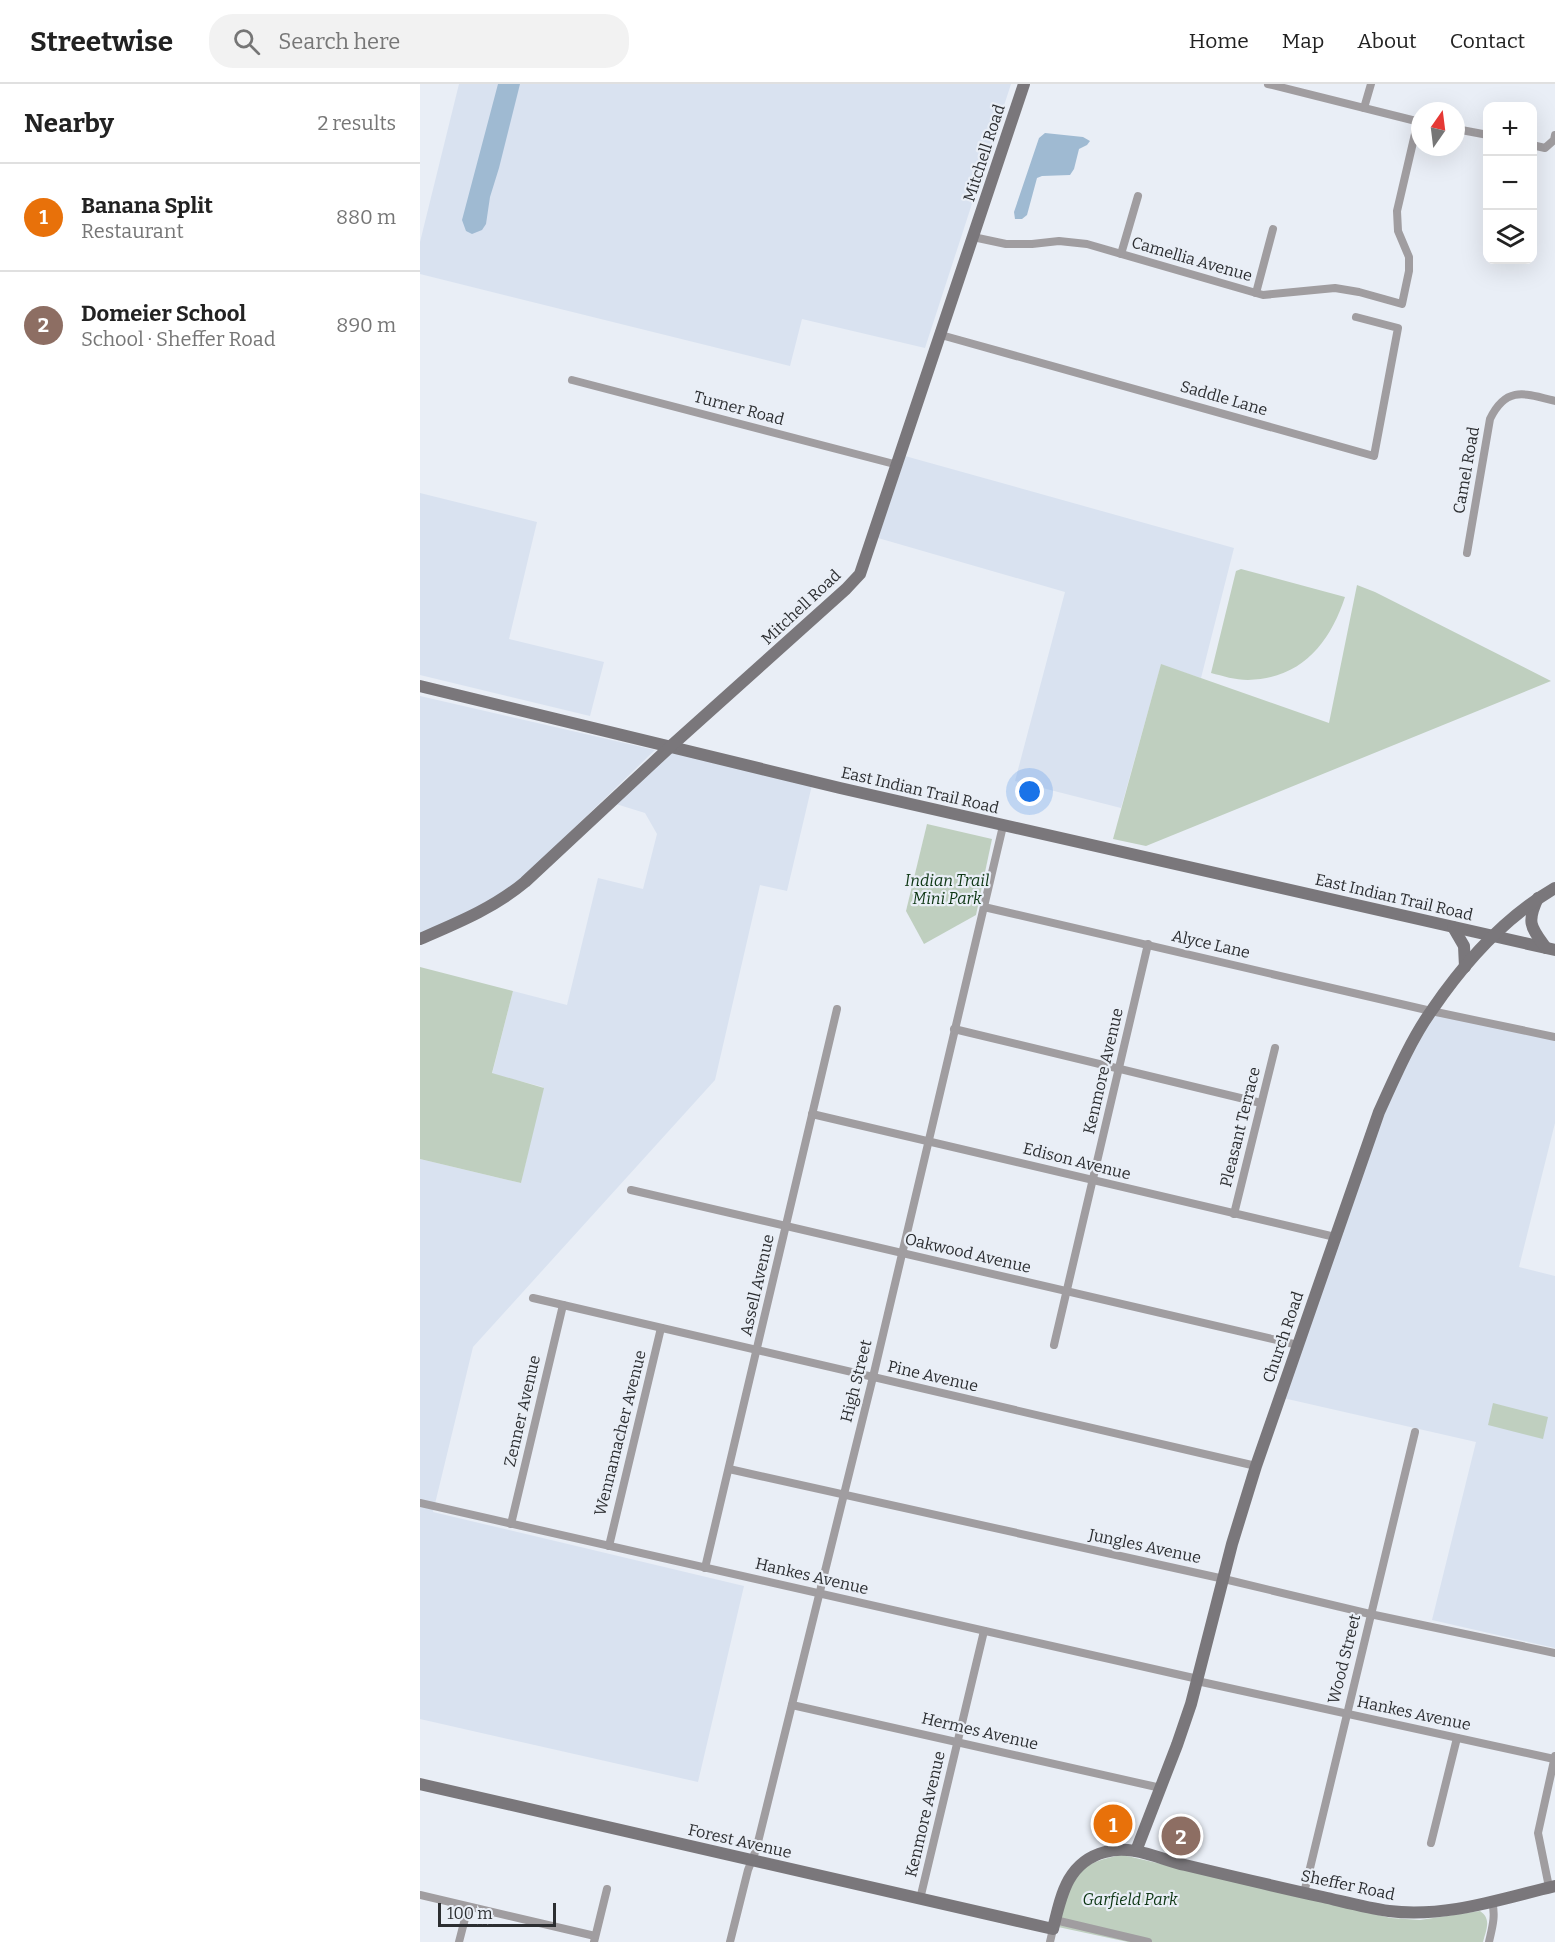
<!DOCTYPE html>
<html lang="en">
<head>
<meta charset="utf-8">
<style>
	:root { --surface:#fff; --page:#f2f2f2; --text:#222; --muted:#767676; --line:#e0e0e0; --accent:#495f07 }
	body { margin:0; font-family:Bitter,serif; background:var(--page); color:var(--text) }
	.controls { position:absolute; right:18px; top:18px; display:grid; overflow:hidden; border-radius:12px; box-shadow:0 6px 24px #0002 }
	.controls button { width:54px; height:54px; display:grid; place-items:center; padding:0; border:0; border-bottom:2px solid var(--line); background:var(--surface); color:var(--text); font:30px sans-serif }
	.compass { position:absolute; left:991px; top:18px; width:54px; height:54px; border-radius:50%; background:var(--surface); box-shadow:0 6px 24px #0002; rotate:14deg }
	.scale { position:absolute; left:18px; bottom:15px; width:118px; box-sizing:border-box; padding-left:6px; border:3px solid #2c2e31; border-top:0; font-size:16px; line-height:21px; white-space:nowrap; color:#2c2e31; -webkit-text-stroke:4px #e9eef6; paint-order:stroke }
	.you { position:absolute; left:610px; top:708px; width:21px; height:21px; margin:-15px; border:4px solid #fff; border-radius:50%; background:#1a73e8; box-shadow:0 0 0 9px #1a73e833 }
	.badge { display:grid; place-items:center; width:39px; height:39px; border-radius:50%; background:var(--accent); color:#fff; font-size:20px; font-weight:700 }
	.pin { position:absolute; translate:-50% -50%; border:3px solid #fff; box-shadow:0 2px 6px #0006 }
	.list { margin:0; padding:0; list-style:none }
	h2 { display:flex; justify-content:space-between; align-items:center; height:78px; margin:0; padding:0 24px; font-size:26px }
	h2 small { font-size:20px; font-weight:400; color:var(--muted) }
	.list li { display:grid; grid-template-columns:39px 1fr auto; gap:18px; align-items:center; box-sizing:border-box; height:108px; padding:0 24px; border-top:2px solid var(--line) }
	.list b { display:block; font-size:22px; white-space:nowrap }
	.list p { margin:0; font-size:20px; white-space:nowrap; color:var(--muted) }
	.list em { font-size:20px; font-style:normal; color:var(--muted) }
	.icon { flex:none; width:33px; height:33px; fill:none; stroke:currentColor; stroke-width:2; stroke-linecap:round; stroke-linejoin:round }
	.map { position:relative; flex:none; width:1135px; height:1858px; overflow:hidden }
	header { display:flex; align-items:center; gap:36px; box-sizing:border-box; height:84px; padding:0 30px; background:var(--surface); border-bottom:2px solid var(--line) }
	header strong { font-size:28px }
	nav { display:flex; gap:33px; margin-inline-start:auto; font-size:21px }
	.search { width:420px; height:54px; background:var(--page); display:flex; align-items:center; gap:15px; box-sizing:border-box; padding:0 21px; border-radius:24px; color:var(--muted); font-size:22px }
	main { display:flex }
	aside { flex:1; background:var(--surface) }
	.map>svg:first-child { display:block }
	.built { fill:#d9e2f0 }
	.green { fill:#bfcfbf }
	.water { fill:#9fbad2 }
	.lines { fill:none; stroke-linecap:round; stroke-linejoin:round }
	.street { stroke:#a09da0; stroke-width:8 }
	.secondary { stroke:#7a777b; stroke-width:12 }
	.labels { text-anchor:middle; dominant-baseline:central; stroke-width:4.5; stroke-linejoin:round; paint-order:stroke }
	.street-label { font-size:16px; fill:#2c2e31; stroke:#e9eef6 }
	.park-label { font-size:16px; font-style:italic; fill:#0d3613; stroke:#e9eef6 }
</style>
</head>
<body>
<header>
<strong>Streetwise</strong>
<div class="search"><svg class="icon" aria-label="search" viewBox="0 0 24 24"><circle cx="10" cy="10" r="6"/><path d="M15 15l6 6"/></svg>Search here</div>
<nav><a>Home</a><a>Map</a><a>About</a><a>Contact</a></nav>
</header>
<main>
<aside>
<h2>Nearby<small>2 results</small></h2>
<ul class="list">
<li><span class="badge" style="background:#e8710a">1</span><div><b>Banana Split</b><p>Restaurant</p></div><em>880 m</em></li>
<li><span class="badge" style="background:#8d6e63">2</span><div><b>Domeier School</b><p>School · Sheffer Road</p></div><em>890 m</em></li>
</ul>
</aside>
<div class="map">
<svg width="1135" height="1858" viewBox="0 0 1135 1858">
	<rect width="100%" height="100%" fill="#e9eef6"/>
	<!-- built -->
	<g class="built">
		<path d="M 39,0 L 591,0 L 505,264 L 382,235 L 370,282 L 0,190 L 0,158 Z"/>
		<path d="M 485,372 L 814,464 L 781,594 L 741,581 L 701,724 L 595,697 L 645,508 L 458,454 Z"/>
		<path d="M 0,409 L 117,438 L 89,555 L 184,578 L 170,632 L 0,591 Z"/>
		<path d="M 0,612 L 235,666 L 93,803 L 0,854 Z"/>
		<path d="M 252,668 L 392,701 L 367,807 L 340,801 L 295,996 L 53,1263 L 13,1428 L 324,1502 L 278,1698 L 0,1635 L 0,1075 L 101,1099 L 123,1003 L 72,990 L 93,907 L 147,921 L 178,794 L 223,805 L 237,750 L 225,729 L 196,720 Z"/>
		<path d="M 1012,929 L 1135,956 L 1135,1039 L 1099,1183 L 1135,1192 L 1135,1564 L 1012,1536 L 1056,1358 L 863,1314 L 962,1029 Z"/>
	</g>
	<!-- green -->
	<g class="green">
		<path d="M 821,485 L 925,513 C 910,559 881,595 828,596 C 815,596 803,592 791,589 L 816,487 Z"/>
		<path d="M 937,501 L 955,508 L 1131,597 L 726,762 L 693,755 L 741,580 L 909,639 Z"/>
		<path d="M 507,740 L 572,755 L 556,831 L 504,860 L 486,827 Z"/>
		<path d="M 0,883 L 93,907 L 72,989 L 124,1004 L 101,1099 L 0,1075 Z"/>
		<path d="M 1073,1319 L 1128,1333 L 1123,1355 L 1068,1341 Z"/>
		<path d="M 703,1771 L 971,1834 L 1000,1836 L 1060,1827 C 1072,1835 1066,1846 1063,1858 L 708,1858 L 638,1843 C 650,1797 652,1779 703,1771 Z"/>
	</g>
	<!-- water -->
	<g class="water">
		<path d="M 78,0 L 100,0 L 79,84 L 70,113 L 66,140 L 62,146 L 52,150 L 46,147 L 42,136 Z"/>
		<path d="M 625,49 L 663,53 L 670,57 L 667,61 L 659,65 L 654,85 L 650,91 L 622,92 L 617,94 L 607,131 L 602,135 L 595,135 L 594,128 L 619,54 Z"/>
	</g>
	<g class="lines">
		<!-- street -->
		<g class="street">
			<path d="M 848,0 L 1000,38"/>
			<path d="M 944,24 L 951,0"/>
			<path d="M 1036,45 L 1068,51"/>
			<path d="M 1112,61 L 1125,64 L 1134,56 L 1135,51"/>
			<path d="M 553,153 L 586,160 L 612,160 L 639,157 L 667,160 L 843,211 L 915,204 L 939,208 L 982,220 L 989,187 L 989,173 L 978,147 L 977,127 L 998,37"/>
			<path d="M 701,170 L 718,112"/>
			<path d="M 836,209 L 853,145"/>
			<path d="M 521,251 L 954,372 L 978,244 L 936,233"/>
			<path d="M 152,296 L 478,381"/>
			<path d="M 1047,469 L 1070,335 C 1086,302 1104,309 1135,317"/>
			<path d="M 564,823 L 1011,927 L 1135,953"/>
			<path d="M 534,945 L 841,1019"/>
			<path d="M 392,1030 L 915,1153"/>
			<path d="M 211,1106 L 878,1261"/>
			<path d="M 814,1130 L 855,964"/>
			<path d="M 113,1214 L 836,1382"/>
			<path d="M 634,1261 L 728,860"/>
			<path d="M 309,1385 L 804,1495 L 950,1530 L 1135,1569"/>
			<path d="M 0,1419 L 778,1595"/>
			<path d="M 91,1440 L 143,1221"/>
			<path d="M 189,1462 L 241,1244"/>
			<path d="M 285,1484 L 417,925"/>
			<path d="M 777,1597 L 1134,1675"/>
			<path d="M 372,1621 L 741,1704"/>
			<path d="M 1011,1759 L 1037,1654"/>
			<path d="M 1129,1803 L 1118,1749 L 1135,1672"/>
			<path d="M 884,1809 L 995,1348"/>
			<path d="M 0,1811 L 175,1852"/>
			<path d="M 500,1815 L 564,1547"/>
			<path d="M 635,1836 L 728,1858"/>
			<path d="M 39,1858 L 48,1823"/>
			<path d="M 174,1858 L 187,1805"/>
			<path d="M 310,1858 L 328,1786 L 336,1766 L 453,1293 L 583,742"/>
			<path d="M 630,1858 L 633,1845"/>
			<path d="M 1069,1858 C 1072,1844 1076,1832 1072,1818"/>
		</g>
		<!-- secondary -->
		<g class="secondary">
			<path d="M 0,602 L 420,704 L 1135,866"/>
			<path d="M 1118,814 C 1106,839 1111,843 1126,864"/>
			<path d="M 1033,843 L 1044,862 L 1045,883"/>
			<path d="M 0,855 C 37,839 74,824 105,798 L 251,662 L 426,505 L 440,490 L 604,0"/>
			<path d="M 0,1700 L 633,1845 C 641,1812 647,1778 685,1768 C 712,1760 739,1775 765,1781 C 811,1792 857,1803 903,1813 C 925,1818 947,1824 969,1827 C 1026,1834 1080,1815 1135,1802"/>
			<path d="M 716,1767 L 757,1661 L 771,1620 L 812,1460 L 836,1382 L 959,1028 C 974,995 991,955 1012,926 C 1044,879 1085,833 1135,804"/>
		</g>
	</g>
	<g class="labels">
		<!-- street labels -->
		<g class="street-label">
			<text transform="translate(564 69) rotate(-72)">Mitchell Road</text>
			<text transform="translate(772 175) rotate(16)">Camellia Avenue</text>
			<text transform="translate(804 314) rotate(16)">Saddle Lane</text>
			<text transform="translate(319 324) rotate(15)">Turner Road</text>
			<text transform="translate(1046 386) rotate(-80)">Camel Road</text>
			<text transform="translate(381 523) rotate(-43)">Mitchell Road</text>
			<text transform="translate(500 706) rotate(13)">East Indian Trail Road</text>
			<text transform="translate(974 813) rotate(13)">East Indian Trail Road</text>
			<text transform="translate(791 860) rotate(13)">Alyce Lane</text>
			<text transform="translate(683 987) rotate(-77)">Kenmore Avenue</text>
			<text transform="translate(820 1043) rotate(-76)">Pleasant Terrace</text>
			<text transform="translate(657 1077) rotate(14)">Edison Avenue</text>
			<text transform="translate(548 1169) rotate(13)">Oakwood Avenue</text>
			<text transform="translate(337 1201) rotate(-77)">Assell Avenue</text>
			<text transform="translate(863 1253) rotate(-71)">Church Road</text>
			<text transform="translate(513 1292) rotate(13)">Pine Avenue</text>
			<text transform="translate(436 1297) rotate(-76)">High Street</text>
			<text transform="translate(102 1327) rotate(-77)">Zenner Avenue</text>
			<text transform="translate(200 1349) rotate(-76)">Wennamacher Avenue</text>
			<text transform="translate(725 1462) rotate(12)">Jungles Avenue</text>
			<text transform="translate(392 1492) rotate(13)">Hankes Avenue</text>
			<text transform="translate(924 1575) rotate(-76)">Wood Street</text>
			<text transform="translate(994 1629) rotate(12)">Hankes Avenue</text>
			<text transform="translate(560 1647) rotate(13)">Hermes Avenue</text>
			<text transform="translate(505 1730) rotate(-77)">Kenmore Avenue</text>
			<text transform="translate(320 1757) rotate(13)">Forest Avenue</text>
			<text transform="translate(928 1801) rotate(12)">Sheffer Road</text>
		</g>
		<!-- park labels -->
		<g class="park-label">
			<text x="527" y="796">Indian Trail<tspan x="527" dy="18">Mini Park</tspan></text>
			<text x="710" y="1815">Garfield Park</text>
		</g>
	</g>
</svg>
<div class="controls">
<button>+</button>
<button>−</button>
<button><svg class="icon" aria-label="layers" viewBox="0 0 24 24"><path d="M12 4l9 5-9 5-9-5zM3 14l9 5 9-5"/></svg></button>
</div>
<svg class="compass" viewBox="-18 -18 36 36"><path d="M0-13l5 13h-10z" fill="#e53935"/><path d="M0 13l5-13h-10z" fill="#767676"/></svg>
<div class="scale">100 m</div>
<div class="you"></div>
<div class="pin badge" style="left:693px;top:1740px;background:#e8710a">1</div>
<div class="pin badge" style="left:761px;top:1752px;background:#8d6e63">2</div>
</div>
</main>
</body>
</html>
